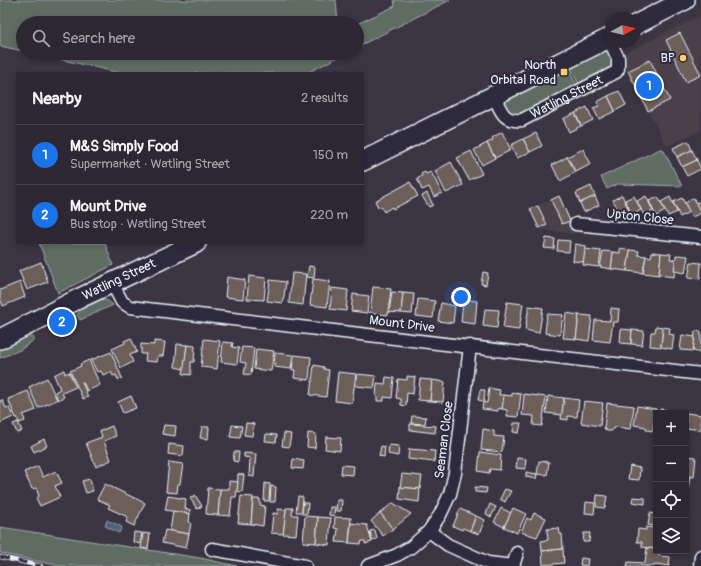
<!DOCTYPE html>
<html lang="en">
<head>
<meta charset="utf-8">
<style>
	:root { --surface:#2c2732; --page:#342f3a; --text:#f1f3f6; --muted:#a6a5ac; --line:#48444d; --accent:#1a73e8 }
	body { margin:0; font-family:Pangolin,sans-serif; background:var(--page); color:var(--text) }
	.controls { position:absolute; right:12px; bottom:12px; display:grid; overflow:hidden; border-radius:0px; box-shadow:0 2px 6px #0003 }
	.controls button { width:36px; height:36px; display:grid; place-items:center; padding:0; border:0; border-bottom:1px solid var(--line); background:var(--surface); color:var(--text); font:20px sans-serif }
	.compass { position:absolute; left:605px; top:12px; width:36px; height:36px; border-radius:50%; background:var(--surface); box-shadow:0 2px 6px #0003; rotate:82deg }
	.you { position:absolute; left:461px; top:297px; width:14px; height:14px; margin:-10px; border:3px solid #fff; border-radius:50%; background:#1a73e8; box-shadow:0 0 0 6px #1a73e833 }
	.badge { display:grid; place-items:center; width:26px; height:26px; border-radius:50%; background:var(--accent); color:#fff; font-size:13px; font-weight:700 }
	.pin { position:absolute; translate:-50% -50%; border:2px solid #fff; box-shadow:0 1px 4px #0006 }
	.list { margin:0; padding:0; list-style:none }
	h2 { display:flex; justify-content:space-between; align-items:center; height:52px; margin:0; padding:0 16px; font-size:17px }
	h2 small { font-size:13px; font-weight:400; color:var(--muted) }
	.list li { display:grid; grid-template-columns:26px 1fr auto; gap:12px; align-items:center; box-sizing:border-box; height:60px; padding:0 16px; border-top:1px solid var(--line) }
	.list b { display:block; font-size:15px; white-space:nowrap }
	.list p { margin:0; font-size:13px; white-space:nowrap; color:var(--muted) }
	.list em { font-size:13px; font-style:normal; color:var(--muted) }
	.icon { flex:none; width:22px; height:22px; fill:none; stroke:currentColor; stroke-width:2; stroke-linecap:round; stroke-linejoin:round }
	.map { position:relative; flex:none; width:701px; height:566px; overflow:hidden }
	.search { position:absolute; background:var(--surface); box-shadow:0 2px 6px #0003; left:16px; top:16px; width:348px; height:44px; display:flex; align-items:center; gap:10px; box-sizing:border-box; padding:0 14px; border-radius:22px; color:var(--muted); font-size:15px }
	.panel { position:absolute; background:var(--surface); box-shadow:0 2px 6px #0003; left:16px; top:72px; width:348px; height:172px; border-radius:0px }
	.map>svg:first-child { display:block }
	.built { fill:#4a414a }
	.green { fill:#5e6c62; stroke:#a3aead }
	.water { fill:#4d6578; stroke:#8b9dab }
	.building { fill:#6c5e5a; stroke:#e8f1f8 }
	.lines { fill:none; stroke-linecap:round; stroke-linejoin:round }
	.minor-casing { stroke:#e8f1f8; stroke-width:15 }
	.primary-casing { stroke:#e8f1f8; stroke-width:22 }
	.minor { stroke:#2f2a3d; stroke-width:12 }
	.primary { stroke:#2f2a3d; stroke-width:19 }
	.rail-casing { stroke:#e8f1f8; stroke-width:4.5 }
	.rail { stroke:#2f2a3d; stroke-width:3; stroke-dasharray:9; stroke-linecap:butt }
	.poi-dot { fill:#ffd166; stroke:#2f2a3d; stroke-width:1.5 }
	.labels { text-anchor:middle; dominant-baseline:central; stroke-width:4; stroke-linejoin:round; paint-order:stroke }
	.poi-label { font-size:13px; fill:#e8f1f8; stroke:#2f2a3d; text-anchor:end }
	.street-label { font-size:13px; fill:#e8f1f8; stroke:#2f2a3d }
</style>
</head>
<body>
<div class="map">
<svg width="701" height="566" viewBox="0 0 701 566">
	<rect width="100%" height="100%" fill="#3b3443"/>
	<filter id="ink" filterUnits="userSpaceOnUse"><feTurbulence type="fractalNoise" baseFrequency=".025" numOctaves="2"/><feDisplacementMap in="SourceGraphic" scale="8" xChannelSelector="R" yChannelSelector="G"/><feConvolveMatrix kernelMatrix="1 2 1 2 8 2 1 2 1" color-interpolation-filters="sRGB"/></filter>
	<g filter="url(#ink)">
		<!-- built -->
		<g class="built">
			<path d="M 701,15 L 701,130 L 667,146 L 619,56 Z"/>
			<path d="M 560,195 L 575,230 L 574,234 L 538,229 L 530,209 Z"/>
		</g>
		<!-- green -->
		<g class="green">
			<path d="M 0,0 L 336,0 L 338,23 L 23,23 L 23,51 L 0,46 Z"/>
			<path d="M 394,0 L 450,0 L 357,47 L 357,24 L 395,6 Z"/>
			<path d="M 604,50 C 612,53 614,61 611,68 L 579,85 L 569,65 Z"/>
			<path d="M 33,53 L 346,53 L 307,73 L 120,73 Z"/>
			<path d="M 567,66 L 577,86 L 522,115 L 510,115 L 503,104 L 505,98 Z"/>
			<path d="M 660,149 L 663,149 L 682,186 L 618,184 L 607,189 L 601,177 Z"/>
			<path d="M 39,243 L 105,243 L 113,265 L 58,293 Z"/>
			<path d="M 102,299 L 108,301 L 113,305 L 80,320 L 77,315 C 81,308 94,301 102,299 Z"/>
			<path d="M 72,317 L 75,324 L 64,329 L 58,325 Z"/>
			<path d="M 29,330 L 34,340 L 20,350 L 0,358 L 0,344 Z"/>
			<path d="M 0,527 L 200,558 L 237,566 L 59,566 L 0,553 Z"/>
		</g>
		<!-- water -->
		<path class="water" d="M 107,520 L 122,527 L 119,533 L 105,526 Z"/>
		<!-- building -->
		<g class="building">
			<path d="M 680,33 L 701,75 L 686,82 L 666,40 Z"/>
			<path d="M 650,60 L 670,100 L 648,111 L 628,71 Z"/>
			<path d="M 619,91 L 626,105 L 615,111 L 608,96 Z"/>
			<path d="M 608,96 L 615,111 L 599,119 L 593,108 L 599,106 L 597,102 Z"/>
			<path d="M 587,107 L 593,120 L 581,126 L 575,113 Z"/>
			<path d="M 575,113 L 581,126 L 569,132 L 563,119 Z"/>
			<path d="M 502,132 L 511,150 L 495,158 L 487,143 L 493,140 L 492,138 Z"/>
			<path d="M 536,133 L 542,146 L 530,152 L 523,139 Z"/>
			<path d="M 523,139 L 530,152 L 517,158 L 511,145 Z"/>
			<path d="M 688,141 L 692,150 L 677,157 L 673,148 Z"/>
			<path d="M 487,143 L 495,158 L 482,165 L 474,150 Z"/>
			<path d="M 583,149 L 591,164 L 576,172 L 567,157 Z"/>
			<path d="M 692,150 L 697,160 L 682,167 L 677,157 Z"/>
			<path d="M 471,151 L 482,174 L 469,180 L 457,158 Z"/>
			<path d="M 567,157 L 576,172 L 560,181 L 552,165 Z"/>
			<path d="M 697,160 L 701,169 L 687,176 L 682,167 Z"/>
			<path d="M 451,162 L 463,185 L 446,193 L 435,171 Z"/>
			<path d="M 425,172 L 426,174 L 431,172 L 442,193 L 434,197 L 429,187 L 422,190 L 417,179 L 422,176 L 421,174 Z"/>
			<path d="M 410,182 L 418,196 L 393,209 L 392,207 L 384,212 L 381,206 L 378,207 L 375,201 Z"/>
			<path d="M 591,186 L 595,196 L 580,203 L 576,193 Z"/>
			<path d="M 427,193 L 433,205 L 429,207 L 422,196 Z"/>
			<path d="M 622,195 L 629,210 L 620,214 L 613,200 Z"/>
			<path d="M 559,196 L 570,221 L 562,224 L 551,200 Z"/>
			<path d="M 595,196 L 599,205 L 584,212 L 580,203 Z"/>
			<path d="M 634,196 L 641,210 L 632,215 L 625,200 Z"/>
			<path d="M 646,196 L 653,211 L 644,215 L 637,201 Z"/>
			<path d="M 658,197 L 665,211 L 656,216 L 649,201 Z"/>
			<path d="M 670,197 L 677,212 L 668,216 L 661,202 Z"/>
			<path d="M 682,198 L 689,212 L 680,217 L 673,202 Z"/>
			<path d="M 694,198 L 701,213 L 692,217 L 685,203 Z"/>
			<path d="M 701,201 L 701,213 L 696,203 Z"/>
			<path d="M 538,206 L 547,225 L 539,228 L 530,209 Z"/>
			<path d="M 546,238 L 555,239 L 554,249 L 544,248 Z"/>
			<path d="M 558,240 L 570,241 L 569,252 L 557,251 Z"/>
			<path d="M 575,244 L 586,246 L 584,262 L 573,261 Z"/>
			<path d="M 620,248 L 630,250 L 627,271 L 611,269 L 613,252 L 620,253 Z"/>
			<path d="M 585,249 L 601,251 L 599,267 L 583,265 Z"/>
			<path d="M 630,250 L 639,251 L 638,255 L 646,256 L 643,273 L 627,271 Z"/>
			<path d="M 603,251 L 613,252 L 611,269 L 600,267 Z"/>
			<path d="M 652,252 L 661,253 L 659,275 L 643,273 L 646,256 L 651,257 Z"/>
			<path d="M 661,253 L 671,254 L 670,259 L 676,260 L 674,277 L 659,275 Z"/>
			<path d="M 676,255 L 688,256 L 685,273 L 674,271 Z"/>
			<path d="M 41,262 L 48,282 L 27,290 L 19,271 Z"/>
			<path d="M 691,262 L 701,263 L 700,279 L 688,278 Z"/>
			<path d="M 309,266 L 315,267 L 314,278 L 307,277 Z"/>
			<path d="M 483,272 L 488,273 L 486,285 L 481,284 Z"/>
			<path d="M 292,273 L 306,274 L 303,305 L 289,303 Z"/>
			<path d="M 249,276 L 266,278 L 264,300 L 247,299 Z"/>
			<path d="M 227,277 L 245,280 L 243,299 L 225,297 Z"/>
			<path d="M 313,279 L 330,281 L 327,307 L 310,305 Z"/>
			<path d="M 270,280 L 286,282 L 283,303 L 267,301 Z"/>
			<path d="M 20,282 L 25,297 L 3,306 L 0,298 L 0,290 Z"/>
			<path d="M 373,287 L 391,289 L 388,315 L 370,313 Z"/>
			<path d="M 332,288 L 348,290 L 346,311 L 330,309 Z"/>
			<path d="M 392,292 L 403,293 L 401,313 L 389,312 Z"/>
			<path d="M 403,293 L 414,294 L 412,314 L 401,313 Z"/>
			<path d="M 353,294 L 369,296 L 367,313 L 351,311 Z"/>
			<path d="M 418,299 L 435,301 L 433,318 L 416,316 Z"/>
			<path d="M 463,299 L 477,301 L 475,324 L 461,322 Z"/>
			<path d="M 507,302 L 523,304 L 519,330 L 503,328 Z"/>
			<path d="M 441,303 L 455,306 L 453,323 L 438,321 Z"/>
			<path d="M 529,306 L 543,308 L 539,333 L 525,330 Z"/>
			<path d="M 611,308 L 619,309 L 618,322 L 613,322 L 610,342 L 593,340 L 595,320 L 610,321 Z"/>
			<path d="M 485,309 L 499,310 L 497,328 L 483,326 Z"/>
			<path d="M 566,313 L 579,315 L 576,339 L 563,338 Z"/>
			<path d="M 547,314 L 563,315 L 560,335 L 545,333 Z"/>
			<path d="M 579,315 L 592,316 L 589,341 L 576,339 Z"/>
			<path d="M 656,326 L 663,327 L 661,347 L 650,346 L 651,332 L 655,332 Z"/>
			<path d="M 663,327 L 670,328 L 669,334 L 674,335 L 672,349 L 661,347 Z"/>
			<path d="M 621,329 L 632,330 L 631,344 L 620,343 Z"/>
			<path d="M 632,330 L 644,331 L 642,345 L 631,344 Z"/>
			<path d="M 695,331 L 701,332 L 701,353 L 693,351 Z"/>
			<path d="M 682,335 L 695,337 L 693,351 L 680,350 Z"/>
			<path d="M 131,338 L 137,352 L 130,355 L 133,362 L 121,368 L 112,349 L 125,343 L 124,341 Z"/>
			<path d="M 204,339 L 220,341 L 217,369 L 201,367 Z"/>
			<path d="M 154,341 L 165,342 L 163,356 L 158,356 L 157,362 L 145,361 L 146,354 L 141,354 L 141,344 L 154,345 Z"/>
			<path d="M 223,342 L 233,343 L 232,347 L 239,348 L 237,364 L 221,362 Z"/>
			<path d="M 177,344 L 187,345 L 184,369 L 175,367 Z"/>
			<path d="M 187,345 L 195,346 L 194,362 L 191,362 L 191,375 L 183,374 Z"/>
			<path d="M 242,347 L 254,348 L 251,375 L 244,374 L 246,363 L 240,362 Z"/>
			<path d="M 256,349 L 274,351 L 271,371 L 254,369 Z"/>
			<path d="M 111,352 L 122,378 L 118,380 L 116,375 L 113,376 L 111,372 L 103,375 L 101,371 L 97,372 L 91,360 Z"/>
			<path d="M 275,353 L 293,355 L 291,369 L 274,367 Z"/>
			<path d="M 294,355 L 311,357 L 309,380 L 294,378 L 295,370 L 292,370 Z"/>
			<path d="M 89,360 L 100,385 L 87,391 L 83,382 L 82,382 L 88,397 L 83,399 L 70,371 L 81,366 L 80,364 Z"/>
			<path d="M 314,365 L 324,367 L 324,369 L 329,370 L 326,397 L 310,395 Z"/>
			<path d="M 64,370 L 65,374 L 69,372 L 76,387 L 62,393 L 64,397 L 58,400 L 55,392 L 60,389 L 54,375 Z"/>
			<path d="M 338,372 L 356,374 L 352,403 L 335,401 Z"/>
			<path d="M 357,374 L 376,376 L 374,388 L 356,386 Z"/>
			<path d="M 407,376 L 415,377 L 413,394 L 407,393 L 406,406 L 401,405 L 401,399 L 396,398 L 398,379 L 407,380 Z"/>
			<path d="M 386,377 L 394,378 L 392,398 L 384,397 L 384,401 L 377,401 L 377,396 L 376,396 L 377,383 L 385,384 Z"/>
			<path d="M 47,378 L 57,400 L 38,408 L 29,387 Z"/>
			<path d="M 420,379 L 432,380 L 430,401 L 418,400 Z"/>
			<path d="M 432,380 L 445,382 L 443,402 L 430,401 Z"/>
			<path d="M 489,388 L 500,390 L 499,395 L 504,395 L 502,409 L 498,408 L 498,411 L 482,409 L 483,402 L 487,403 Z"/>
			<path d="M 480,390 L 485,390 L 484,401 L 478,400 Z"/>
			<path d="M 28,391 L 36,410 L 23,415 L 25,421 L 19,423 L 17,417 L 16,418 L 8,399 Z"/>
			<path d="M 512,393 L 521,394 L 518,417 L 507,416 L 507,410 L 502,409 L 504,395 L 512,396 Z"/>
			<path d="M 524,394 L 546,397 L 542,426 L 533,425 L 534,416 L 522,415 Z"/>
			<path d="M 131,396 L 136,408 L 123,413 L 118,402 Z"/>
			<path d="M 548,396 L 564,398 L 562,415 L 546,413 Z"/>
			<path d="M 564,398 L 579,400 L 577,417 L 568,416 L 568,420 L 561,419 Z"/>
			<path d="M 2,400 L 6,408 L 9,407 L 13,417 L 0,423 L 0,401 Z"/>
			<path d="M 584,401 L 603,403 L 600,426 L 581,423 Z"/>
			<path d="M 607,403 L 634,406 L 631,429 L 615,427 L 614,429 L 611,431 L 607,431 L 604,428 Z"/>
			<path d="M 637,406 L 656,409 L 653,431 L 646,430 L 646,427 L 634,425 Z"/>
			<path d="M 660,409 L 677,412 L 677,413 L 660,413 Z"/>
			<path d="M 679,412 L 701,415 L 701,430 L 686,428 L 686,413 L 679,413 Z"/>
			<path d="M 412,416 L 426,417 L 425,424 L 411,423 Z"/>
			<path d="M 18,422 L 22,431 L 17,433 L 13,424 Z"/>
			<path d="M 246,423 L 254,424 L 252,436 L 244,435 Z"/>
			<path d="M 514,423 L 521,423 L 519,433 L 513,432 Z"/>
			<path d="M 410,424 L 436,426 L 435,433 L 410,430 Z"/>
			<path d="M 164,425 L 176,426 L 175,436 L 162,434 Z"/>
			<path d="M 232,425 L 242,426 L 240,438 L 230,437 Z"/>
			<path d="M 112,426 L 116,436 L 104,441 L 111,460 L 96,467 L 86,443 L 102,437 L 100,431 Z"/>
			<path d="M 202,427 L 209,427 L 208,439 L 200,438 Z"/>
			<path d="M 483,429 L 494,431 L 494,436 L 504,437 L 502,452 L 481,450 Z"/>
			<path d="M 284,433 L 291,434 L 289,447 L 282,446 Z"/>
			<path d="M 308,433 L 316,434 L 315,448 L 307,447 Z"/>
			<path d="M 266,434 L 277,435 L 276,442 L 265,441 Z"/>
			<path d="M 326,437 L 341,438 L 340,451 L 325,449 Z"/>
			<path d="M 44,439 L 47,446 L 34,452 L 31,446 Z"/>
			<path d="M 169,444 L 184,446 L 183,456 L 168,454 Z"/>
			<path d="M 389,445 L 399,446 L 398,456 L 388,454 Z"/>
			<path d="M 381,446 L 385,447 L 384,457 L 379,456 Z"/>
			<path d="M 409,449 L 435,451 L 434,462 L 408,459 Z"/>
			<path d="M 234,452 L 239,452 L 238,462 L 233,461 Z"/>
			<path d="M 480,452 L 501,455 L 500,470 L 490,469 L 489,473 L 478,471 Z"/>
			<path d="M 244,453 L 256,454 L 254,477 L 249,476 L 250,458 L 244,457 Z"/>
			<path d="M 686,456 L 696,457 L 694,477 L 686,476 Z"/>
			<path d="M 517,458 L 526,459 L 525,469 L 516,468 Z"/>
			<path d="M 293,459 L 304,461 L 303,469 L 292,468 Z"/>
			<path d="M 539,461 L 549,462 L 547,475 L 537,474 Z"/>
			<path d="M 169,462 L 183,464 L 180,484 L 178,484 L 177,493 L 166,492 Z"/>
			<path d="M 342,465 L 354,466 L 353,475 L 341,474 Z"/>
			<path d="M 38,466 L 43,477 L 56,471 L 62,483 L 55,486 L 60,497 L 40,506 L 36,498 L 39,496 L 36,488 L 32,489 L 24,472 Z"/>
			<path d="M 630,466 L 640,468 L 639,480 L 628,479 Z"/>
			<path d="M 526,472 L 537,474 L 536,479 L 526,477 Z"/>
			<path d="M 238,474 L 244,475 L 242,492 L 237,491 Z"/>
			<path d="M 402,474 L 422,476 L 420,489 L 400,487 Z"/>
			<path d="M 686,476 L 690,476 L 687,496 L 686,496 Z"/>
			<path d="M 90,479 L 93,491 L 86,493 L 82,481 Z"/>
			<path d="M 229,481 L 238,482 L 236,497 L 232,497 L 230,516 L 218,515 L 220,489 L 229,489 Z"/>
			<path d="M 265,483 L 270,484 L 269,501 L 264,501 Z"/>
			<path d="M 105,484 L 145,503 L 134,526 L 126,522 L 128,517 L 108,508 L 110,505 L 97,499 Z"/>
			<path d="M 271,486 L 276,487 L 275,502 L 270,502 Z"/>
			<path d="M 400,487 L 420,489 L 419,502 L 399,499 Z"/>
			<path d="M 475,487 L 487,488 L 486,493 L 475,492 Z"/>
			<path d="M 208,488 L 220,489 L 218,515 L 206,514 Z"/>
			<path d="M 505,489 L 511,491 L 505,502 L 500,499 Z"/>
			<path d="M 195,495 L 202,506 L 197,509 L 190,498 Z"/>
			<path d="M 597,495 L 607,496 L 605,508 L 596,507 Z"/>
			<path d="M 168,496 L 186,499 L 185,509 L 191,510 L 190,514 L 165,510 Z"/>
			<path d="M 241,496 L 253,497 L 251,524 L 238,523 Z"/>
			<path d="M 298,496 L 303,497 L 302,512 L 296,512 Z"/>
			<path d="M 633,497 L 645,498 L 645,504 L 632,502 Z"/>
			<path d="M 253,499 L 260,499 L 260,505 L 265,506 L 263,526 L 251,524 Z"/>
			<path d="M 337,500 L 342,500 L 341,511 L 336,511 Z"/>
			<path d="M 586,502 L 595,503 L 594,514 L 585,513 Z"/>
			<path d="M 303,503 L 308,503 L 307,514 L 302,514 Z"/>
			<path d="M 393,503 L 411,514 L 393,529 L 380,513 Z"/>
			<path d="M 490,504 L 496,507 L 491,517 L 486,514 Z"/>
			<path d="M 330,507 L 335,507 L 334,516 L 329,515 Z"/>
			<path d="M 286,508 L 293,508 L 292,515 L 298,515 L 296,535 L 283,534 Z"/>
			<path d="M 501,508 L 511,513 L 504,527 L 494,522 Z"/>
			<path d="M 513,508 L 526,514 L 517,533 L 504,527 Z"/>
			<path d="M 278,509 L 286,510 L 283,534 L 271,533 L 273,513 L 278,514 Z"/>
			<path d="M 460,509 L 476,516 L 470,531 L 463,528 L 462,530 L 453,526 Z"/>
			<path d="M 173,511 L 190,514 L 189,522 L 191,523 L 189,534 L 170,531 Z"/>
			<path d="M 380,513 L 393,529 L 383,536 L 371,521 Z"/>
			<path d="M 534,513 L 546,518 L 537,537 L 521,532 L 527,518 L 531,520 Z"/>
			<path d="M 650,513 L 656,514 L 656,526 L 648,525 Z"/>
			<path d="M 305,516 L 318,517 L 316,543 L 303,542 Z"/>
			<path d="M 476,516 L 485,520 L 479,534 L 470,531 Z"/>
			<path d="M 318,517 L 331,518 L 329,545 L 316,543 Z"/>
			<path d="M 335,517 L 351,518 L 349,543 L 336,542 L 338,529 L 334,528 Z"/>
			<path d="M 351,523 L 367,525 L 372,542 L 365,544 L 365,541 L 362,541 L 361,544 L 349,543 Z"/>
			<path d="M 646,527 L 656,528 L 656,549 L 642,547 L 642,542 L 637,542 L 638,529 L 646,530 Z"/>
			<path d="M 559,528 L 560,534 L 562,534 L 563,549 L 542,551 L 541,541 L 548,540 L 547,529 Z"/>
			<path d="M 165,530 L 189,534 L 186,548 L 162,543 Z"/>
			<path d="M 375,530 L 377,539 L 372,541 L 370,531 Z"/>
			<path d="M 134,532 L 142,533 L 140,544 L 133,542 Z"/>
			<path d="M 143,533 L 150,534 L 148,549 L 141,548 Z"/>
			<path d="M 584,533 L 590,533 L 589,542 L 583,542 Z"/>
			<path d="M 647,548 L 656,549 L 656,551 L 659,551 L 659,556 L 670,557 L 669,566 L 655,564 L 655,566 L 627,566 L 628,562 L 645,563 Z"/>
			<path d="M 563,549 L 564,563 L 543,565 L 542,551 Z"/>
			<path d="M 581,558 L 588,559 L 587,566 L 580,565 Z"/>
		</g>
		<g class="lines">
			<defs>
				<g id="minor">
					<path id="s1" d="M 494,96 C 501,111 503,122 522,120 L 616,72 L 618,69 L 618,58 L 608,38"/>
					<path d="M 576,224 L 701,237"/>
					<path d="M 112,283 L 122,302 L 130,307 L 701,374"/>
					<path d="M 429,531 L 448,545 L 488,563 L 513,566 L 517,553"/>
					<path d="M 212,549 L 305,566"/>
					<path d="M 368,566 L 397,555 L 411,547 L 429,531 L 440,515 L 450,494 L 455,473 L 470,346"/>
					<path d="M 700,566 L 701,556"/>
				</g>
				<g id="primary">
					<path d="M 635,25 L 685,0"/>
					<path d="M 363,161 L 611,37"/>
					<path id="s2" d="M 0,339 L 80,298 L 196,243"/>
				</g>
			</defs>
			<!-- minor casing -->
			<use href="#minor" class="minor-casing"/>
			<!-- primary casing -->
			<use href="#primary" class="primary-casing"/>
			<!-- minor -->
			<use href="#minor" class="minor"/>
			<!-- primary -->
			<use href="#primary" class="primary"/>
			<defs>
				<path id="rail" d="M 0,557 L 41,566"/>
			</defs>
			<!-- rail casing -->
			<use href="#rail" class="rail-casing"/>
			<!-- rail -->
			<use href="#rail" class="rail"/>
		</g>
	</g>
	<!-- markers -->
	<g class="poi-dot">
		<circle cx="683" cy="58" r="4"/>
		<rect x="560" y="68" width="8" height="8" rx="2"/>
	</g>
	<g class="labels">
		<!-- poi labels -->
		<g class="poi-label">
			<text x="675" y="58">BP</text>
			<text x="556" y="65">North<tspan x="556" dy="15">Orbital Road</tspan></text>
		</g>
		<!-- street labels -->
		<g class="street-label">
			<text stroke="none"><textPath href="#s1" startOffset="91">Watling Street</textPath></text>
			<text transform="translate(640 217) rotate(6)">Upton Close</text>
			<text stroke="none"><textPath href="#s2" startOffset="133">Watling Street</textPath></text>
			<text transform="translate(402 324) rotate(7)">Mount Drive</text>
			<text transform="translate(444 440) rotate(-83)">Seaman Close</text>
		</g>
	</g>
</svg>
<div class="controls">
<button>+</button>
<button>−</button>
<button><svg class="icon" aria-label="locate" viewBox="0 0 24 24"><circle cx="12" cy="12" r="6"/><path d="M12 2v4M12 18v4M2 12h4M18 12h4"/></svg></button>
<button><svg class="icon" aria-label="layers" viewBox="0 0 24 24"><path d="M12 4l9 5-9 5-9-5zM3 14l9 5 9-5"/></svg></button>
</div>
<svg class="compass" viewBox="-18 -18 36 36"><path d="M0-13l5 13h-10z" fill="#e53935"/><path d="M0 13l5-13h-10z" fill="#a6a5ac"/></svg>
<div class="you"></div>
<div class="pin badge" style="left:649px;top:86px">1</div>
<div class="pin badge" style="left:62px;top:322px">2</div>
<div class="search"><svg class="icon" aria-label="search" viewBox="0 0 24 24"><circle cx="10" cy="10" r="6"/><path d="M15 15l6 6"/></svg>Search here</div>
<section class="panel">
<h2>Nearby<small>2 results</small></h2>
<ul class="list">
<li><span class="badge">1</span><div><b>M&amp;S Simply Food</b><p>Supermarket · Watling Street</p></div><em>150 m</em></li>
<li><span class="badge">2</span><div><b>Mount Drive</b><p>Bus stop · Watling Street</p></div><em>220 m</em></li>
</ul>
</section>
</div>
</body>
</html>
